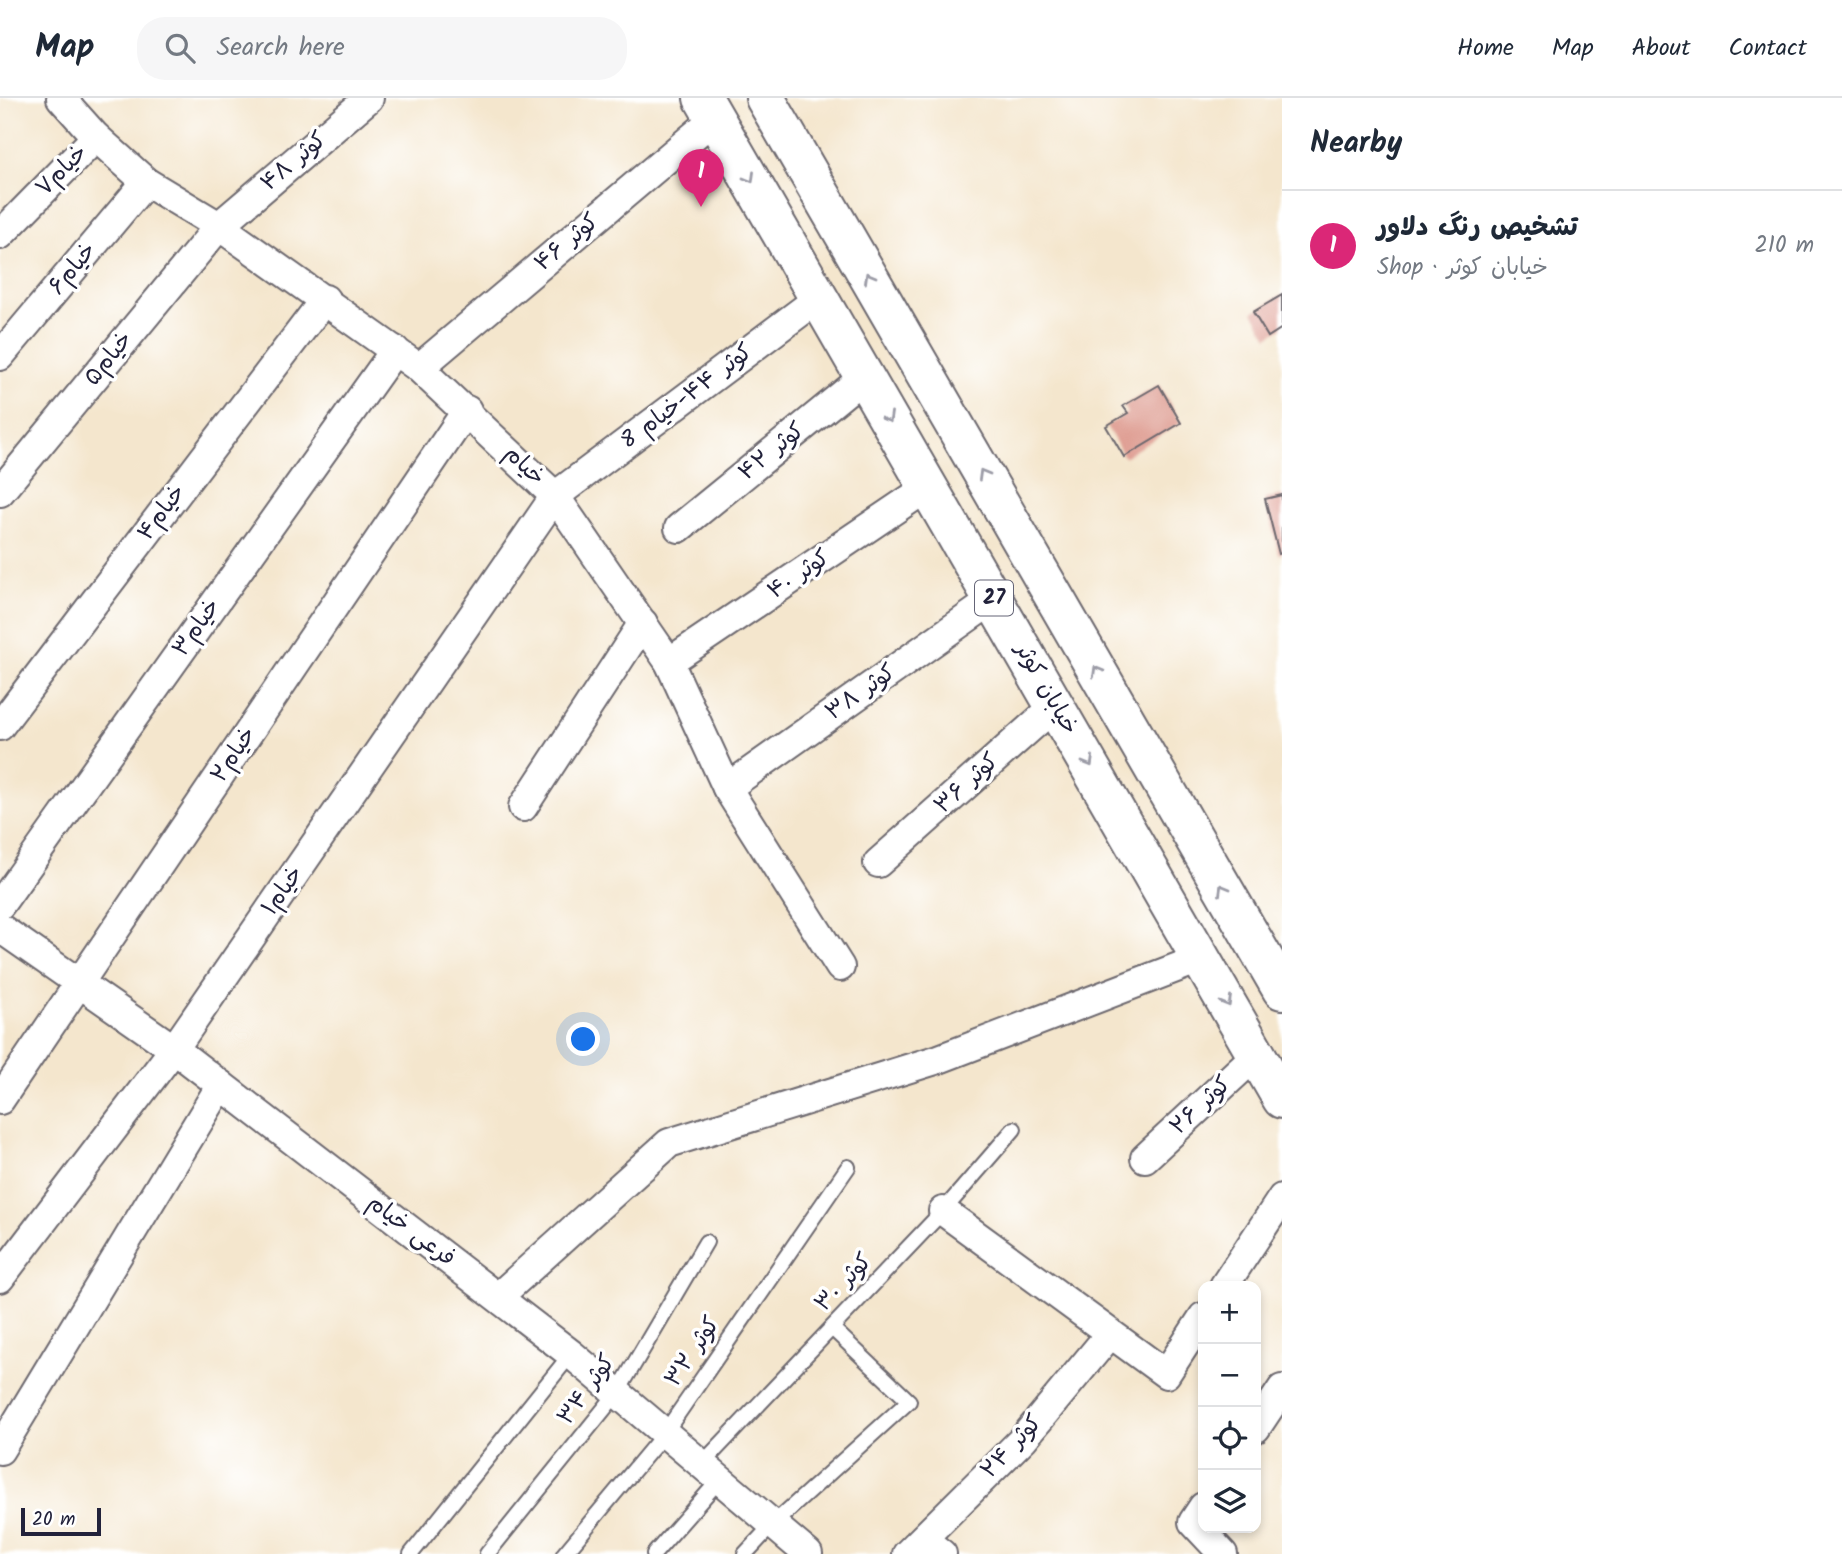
<!DOCTYPE html>
<html lang="en">
<head>
<meta charset="utf-8">
<style>
	:root { --surface:#fff; --page:#f6f6f7; --text:#1f2937; --muted:#747a83; --line:#e0e1e3; --accent:#db2777 }
	body { margin:0; font-family:Kalam,"Playpen Sans Arabic",sans-serif; background:var(--page); color:var(--text) }
	.controls { position:absolute; right:21px; bottom:21px; display:grid; overflow:hidden; border-radius:14px; box-shadow:0 4px 10px #0003 }
	.controls button { width:63px; height:63px; display:grid; place-items:center; padding:0; border:0; border-bottom:2px solid var(--line); background:var(--surface); color:var(--text); font:35px sans-serif }
	.scale { position:absolute; left:21px; bottom:18px; width:80px; box-sizing:border-box; padding-left:7px; border:4px solid #22223b; border-top:0; font-size:19px; line-height:24px; white-space:nowrap; color:#22223b; -webkit-text-stroke:5px #fff; paint-order:stroke }
	.you { position:absolute; left:584px; top:942px; width:24px; height:24px; margin:-18px; border:5px solid #fff; border-radius:50%; background:#1a73e8; box-shadow:0 0 0 10px #1a73e833 }
	.badge { display:grid; place-items:center; width:46px; height:46px; border-radius:50%; background:var(--accent); color:#fff; font-size:23px; font-weight:700 }
	.pin { position:absolute; translate:-50% -58px; filter:drop-shadow(0 2px 4px #0008) }
	.pin::after { content:''; position:absolute; top:37px; width:24px; height:21px; background:inherit; clip-path:polygon(0 0,100% 0,50% 100%) }
	.list { margin:0; padding:0; list-style:none }
	h2 { display:flex; justify-content:space-between; align-items:center; height:91px; margin:0; padding:0 28px; font-size:30px }
	h2 small { font-size:23px; font-weight:400; color:var(--muted) }
	.list li { display:grid; grid-template-columns:46px 1fr auto; gap:21px; align-items:center; box-sizing:border-box; height:112px; padding:0 28px; border-top:2px solid var(--line) }
	.list b { display:block; font-size:26px; white-space:nowrap }
	.list p { margin:0; font-size:23px; white-space:nowrap; color:var(--muted) }
	.list em { font-size:23px; font-style:normal; color:var(--muted) }
	.icon { flex:none; width:38px; height:38px; fill:none; stroke:currentColor; stroke-width:2; stroke-linecap:round; stroke-linejoin:round }
	.map { position:relative; flex:none; width:1282px; height:1456px; overflow:hidden }
	header { display:flex; align-items:center; gap:42px; box-sizing:border-box; height:98px; padding:0 35px; background:var(--surface); border-bottom:2px solid var(--line) }
	header strong { font-size:33px }
	nav { display:flex; gap:38px; margin-inline-start:auto; font-size:24px }
	.search { width:490px; height:63px; background:var(--page); display:flex; align-items:center; gap:18px; box-sizing:border-box; padding:0 24px; border-radius:28px; color:var(--muted); font-size:26px }
	main { display:flex }
	aside { flex:1; background:var(--surface) }
	.map>svg:first-child { display:block }
	.building { fill:#dd988c }
	.lines { fill:none; stroke-linecap:round; stroke-linejoin:round }
	.lane-casing { stroke:#6c676e; stroke-width:18 }
	.street-casing { stroke:#6c676e; stroke-width:32 }
	.primary-casing { stroke:#6c676e; stroke-width:42 }
	.lane { stroke:#fff; stroke-width:14 }
	.street { stroke:#fff; stroke-width:28 }
	.primary { stroke:#fff; stroke-width:38 }
	.oneway { stroke:#9c9ca7 }
	.labels { text-anchor:middle; dominant-baseline:central; stroke-width:7; stroke-linejoin:round; paint-order:stroke }
	.shield { fill:#fff; stroke:#646476; stroke-width:2 }
	.shield-label { font-size:21px; font-weight:bold; fill:#22223b }
	.street-label { font-size:23px; fill:#22223b; stroke:#fff }
</style>
</head>
<body>
<header>
<strong>Map</strong>
<div class="search"><svg class="icon" aria-label="search" viewBox="0 0 24 24"><circle cx="10" cy="10" r="6"/><path d="M15 15l6 6"/></svg>Search here</div>
<nav><a>Home</a><a>Map</a><a>About</a><a>Contact</a></nav>
</header>
<main>
<div class="map">
<svg width="1282" height="1456" viewBox="0 0 1282 1456">
	<rect width="100%" height="100%" fill="#fff"/>
	<filter id="ink" filterUnits="userSpaceOnUse"><feTurbulence type="fractalNoise" baseFrequency=".0143" numOctaves="2"/><feDisplacementMap in="SourceGraphic" scale="14" xChannelSelector="R" yChannelSelector="G"/><feConvolveMatrix kernelMatrix="1 2 1 2 8 2 1 2 1" color-interpolation-filters="sRGB"/></filter>
	<filter id="wash" filterUnits="userSpaceOnUse"><feTurbulence type="fractalNoise" baseFrequency=".00686" numOctaves="4" result="noise"/><feDisplacementMap in="SourceGraphic" scale="28" xChannelSelector="R" yChannelSelector="G"/><feGaussianBlur stdDeviation="1.57" result="paint"/><feColorMatrix in="noise" values="0 0 0 0 0 0 0 0 0 0 0 0 0 0 0 0 0 1.4 0 .05"/><feComposite in="paint" operator="in"/></filter>
	<g filter="url(#wash)">
		<rect width="100%" height="100%" fill="#f4e6cd"/>
		<g id="blocks">
			<!-- building -->
			<g class="building">
				<path d="M 1282,197 L 1282,230 L 1268,239 L 1253,214 Z"/>
				<path d="M 1159,287 L 1181,325 L 1124,359 L 1106,328 L 1128,315 L 1123,308 Z"/>
				<path d="M 1282,397 L 1282,455 L 1279,456 L 1265,401 Z"/>
			</g>
		</g>
	</g>
	<g filter="url(#ink)">
		<use href="#blocks" fill-opacity="0" stroke="#6c676e" stroke-width="2"/>
		<g class="lines">
			<defs>
				<g id="lane">
					<path d="M 702,1366 L 943,1113 L 1014,1031"/>
					<path d="M 411,1456 L 571,1256"/>
					<path d="M 487,1456 L 617,1295 L 706,1144"/>
					<path d="M 564,1456 L 664,1336 L 848,1069"/>
					<path d="M 654,1456 L 720,1381"/>
					<path d="M 745,1456 L 773,1426 L 909,1303 L 832,1230"/>
				</g>
				<g id="street">
					<path d="M 61,0 L 96,39 L 146,84 L 219,128 L 419,270 L 555,398 L 669,564 L 727,690 L 840,869"/>
					<path d="M 0,137 L 96,39"/>
					<path d="M 0,258 L 146,84"/>
					<path d="M 419,270 L 715,20"/>
					<path d="M 0,394 L 219,128 L 369,0"/>
					<path d="M 679,430 L 864,279"/>
					<path d="M 669,564 L 928,389"/>
					<path d="M 0,628 L 325,201"/>
					<path d="M 727,690 L 994,501"/>
					<path d="M 523,709 L 643,525"/>
					<path d="M 878,765 L 1056,607"/>
					<path d="M 0,807 L 395,252"/>
					<path d="M 0,830 L 174,951 L 571,1256 L 808,1456"/>
					<path d="M 0,1002 L 467,312"/>
					<path d="M 1145,1060 L 1257,956"/>
					<path d="M 943,1113 L 1166,1276 L 1203,1219"/>
					<path d="M 0,1180 L 174,951 L 555,398 L 819,200"/>
					<path d="M 1224,1188 L 1282,1100"/>
					<path d="M 498,1199 L 669,1045 L 939,961 L 1202,860"/>
					<path d="M 1256,1330 L 1282,1291"/>
					<path d="M 0,1352 L 221,987"/>
					<path d="M 1203,1409 L 1193,1424 L 1223,1456"/>
					<path d="M 923,1441 L 942,1456"/>
					<path d="M 907,1456 L 1023,1341 L 1110,1236"/>
				</g>
				<g id="primary">
					<path d="M 703,0 L 1282,1001"/>
					<path d="M 765,0 L 1282,892"/>
				</g>
			</defs>
			<!-- lane casing -->
			<use href="#lane" class="lane-casing"/>
			<!-- street casing -->
			<use href="#street" class="street-casing"/>
			<!-- primary casing -->
			<use href="#primary" class="primary-casing"/>
			<!-- lane -->
			<use href="#lane" class="lane"/>
			<!-- street -->
			<use href="#street" class="street"/>
			<!-- primary -->
			<use href="#primary" class="primary"/>
		</g>
		<!-- one-way arrows -->
		<defs><path id="oneway-chevron" d="M-2-3.5L2.5 0L-2 3.5" fill="none" stroke-width="1.6" stroke-linecap="round" stroke-linejoin="round" transform="scale(1.75)"/></defs>
		<g class="oneway">
			<use href="#oneway-chevron" transform="translate(750 80) rotate(60)"/>
			<use href="#oneway-chevron" transform="translate(869 179) rotate(-120)"/>
			<use href="#oneway-chevron" transform="translate(888 320) rotate(60)"/>
			<use href="#oneway-chevron" transform="translate(983 376) rotate(-120)"/>
			<use href="#oneway-chevron" transform="translate(1097 573) rotate(-120)"/>
			<use href="#oneway-chevron" transform="translate(1089 664) rotate(60)"/>
			<use href="#oneway-chevron" transform="translate(1223 791) rotate(-120)"/>
			<use href="#oneway-chevron" transform="translate(1227 904) rotate(60)"/>
		</g>
	</g>
	<g class="labels">
		<!-- shield labels -->
		<rect class="shield" x="975" y="482.5" width="38" height="35" rx="5"/>
		<g class="shield-label">
			<text x="994" y="500">27</text>
		</g>
		<!-- street labels -->
		<g class="street-label">
			<text transform="translate(294 64) rotate(-40)">کوثر ۴۸</text>
			<text transform="translate(62 73) rotate(-45)">خیام۷</text>
			<text transform="translate(567 145) rotate(-40)">کوثر ۴۶</text>
			<text transform="translate(73 171) rotate(-50)">خیام۶</text>
			<text transform="translate(109 261) rotate(-51)">خیام۵</text>
			<text transform="translate(687 299) rotate(-37)">کوثر ۴۴-خیام 8</text>
			<text transform="translate(772 354) rotate(-39)">کوثر ۴۲</text>
			<text transform="translate(524 368) rotate(44)">خیام</text>
			<text transform="translate(162 415) rotate(-53)">خیام۴</text>
			<text transform="translate(799 477) rotate(-34)">کوثر ۴۰</text>
			<text transform="translate(197 530) rotate(-55)">خیام۳</text>
			<text transform="translate(1046 591) rotate(60)">خیابان کوثر</text>
			<text transform="translate(861 595) rotate(-35)">کوثر ۳۸</text>
			<text transform="translate(234 657) rotate(-56)">خیام۲</text>
			<text transform="translate(967 686) rotate(-42)">کوثر ۳۶</text>
			<text transform="translate(283 793) rotate(-55)">خیام۱</text>
			<text transform="translate(1201 1008) rotate(-43)">کوثر ۲۶</text>
			<text transform="translate(411 1133) rotate(37)">فرعی خیام</text>
			<text transform="translate(844 1185) rotate(-46)">کوثر ۳۰</text>
			<text transform="translate(693 1254) rotate(-56)">کوثر ۳۲</text>
			<text transform="translate(587 1292) rotate(-54)">کوثر ۳۴</text>
			<text transform="translate(1012 1349) rotate(-47)">کوثر ۲۴</text>
		</g>
	</g>
</svg>
<div class="controls">
<button>+</button>
<button>−</button>
<button><svg class="icon" aria-label="locate" viewBox="0 0 24 24"><circle cx="12" cy="12" r="6"/><path d="M12 2v4M12 18v4M2 12h4M18 12h4"/></svg></button>
<button><svg class="icon" aria-label="layers" viewBox="0 0 24 24"><path d="M12 4l9 5-9 5-9-5zM3 14l9 5 9-5"/></svg></button>
</div>
<div class="scale">20 m</div>
<div class="you"></div>
<div class="pin badge" style="left:701px;top:109px">1</div>
</div>
<aside>
<h2>Nearby<small></small></h2>
<ul class="list">
<li><span class="badge">1</span><div><b>تشخیص رنگ دلاور</b><p>Shop · خیابان کوثر</p></div><em>210 m</em></li>
</ul>
</aside>
</main>
</body>
</html>
